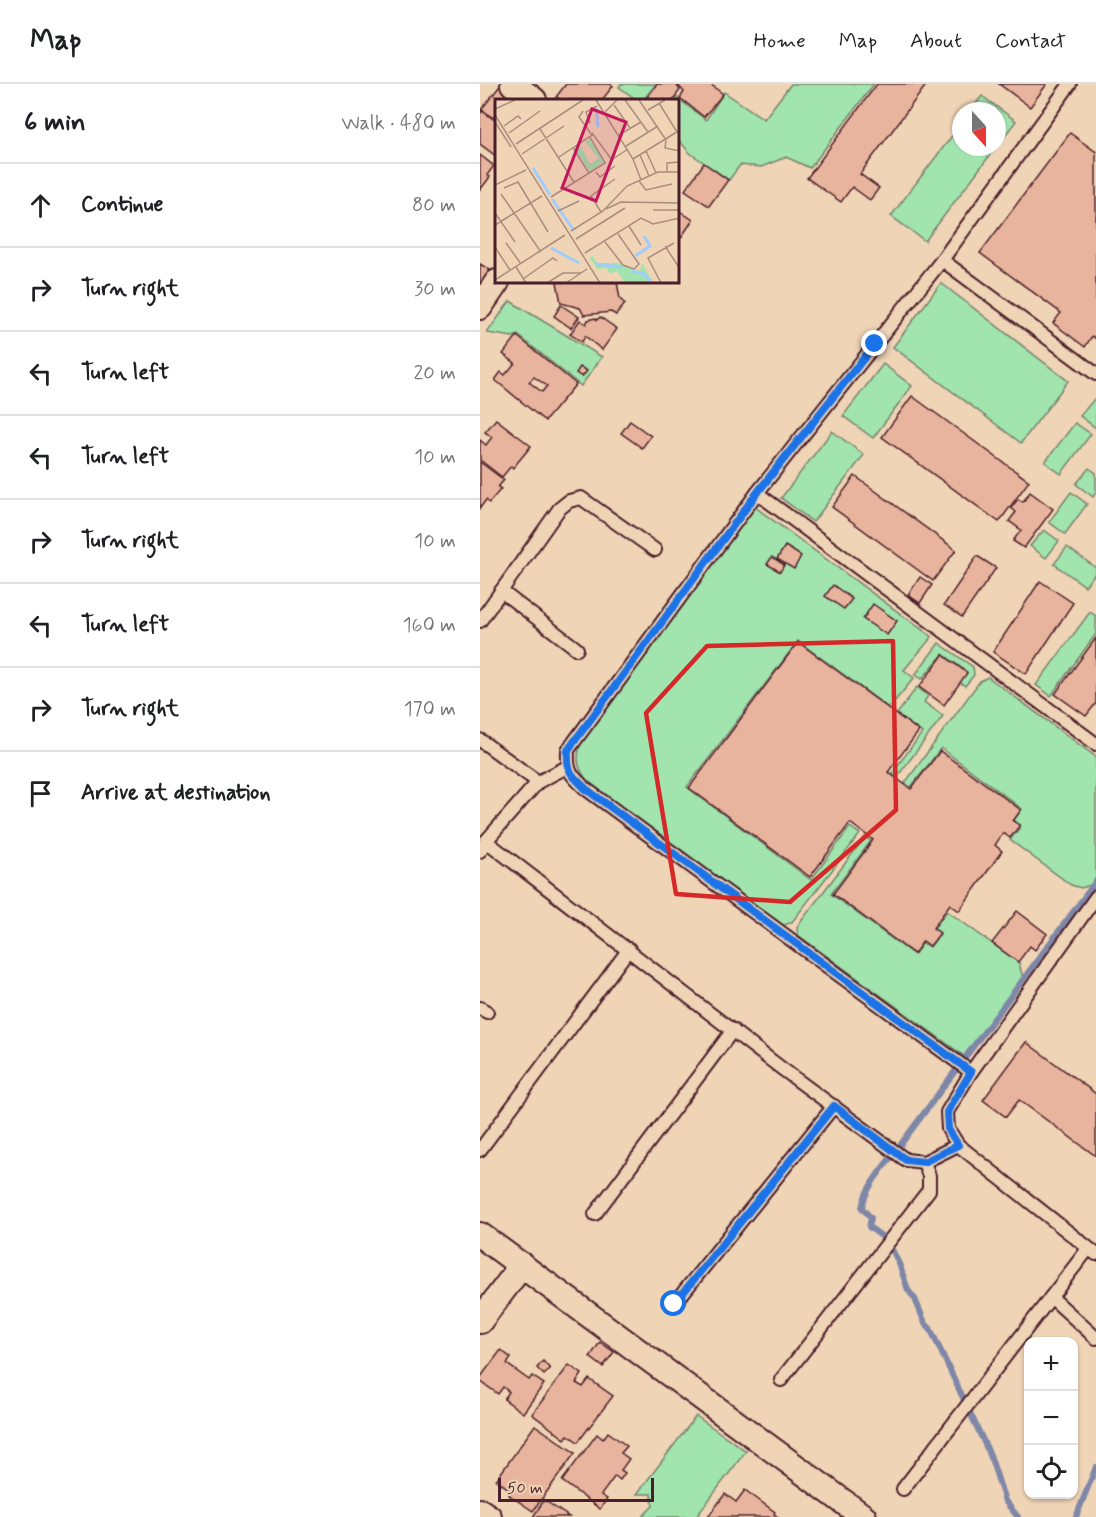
<!DOCTYPE html>
<html lang="en">
<head>
<meta charset="utf-8">
<style>
	:root { --surface:#fff; --page:#f6f6f6; --text:#202124; --muted:#757577; --line:#e0e0e0 }
	body { margin:0; font-family:Mynerve,sans-serif; background:var(--page); color:var(--text) }
	.controls { position:absolute; right:18px; bottom:18px; display:grid; overflow:hidden; border-radius:12px; box-shadow:0 2px 4px #0004 }
	.controls button { width:54px; height:54px; display:grid; place-items:center; padding:0; border:0; border-bottom:2px solid var(--line); background:var(--surface); color:var(--text); font:30px sans-serif }
	.compass { position:absolute; left:472px; top:18px; width:54px; height:54px; border-radius:50%; background:var(--surface); box-shadow:0 2px 4px #0004; rotate:159deg }
	.scale { position:absolute; left:18px; bottom:15px; width:156px; box-sizing:border-box; padding-left:6px; border:3px solid #4a1f2b; border-top:0; font-size:16px; line-height:21px; white-space:nowrap; color:#4a1f2b; -webkit-text-stroke:4px #efd4b6; paint-order:stroke }
	.stop { position:absolute; width:18px; height:18px; margin:-14px; border:4px solid #1a73e8; border-radius:50%; background:#fff }
	.stop.end { background:#1a73e8; border-color:#fff; box-shadow:0 2px 6px #0008 }
	.list { margin:0; padding:0; list-style:none }
	h2 { display:flex; justify-content:space-between; align-items:center; height:78px; margin:0; padding:0 24px; font-size:26px }
	h2 small { font-size:20px; font-weight:400; color:var(--muted) }
	.list li { display:grid; grid-template-columns:39px 1fr auto; gap:18px; align-items:center; box-sizing:border-box; height:84px; padding:0 24px; border-top:2px solid var(--line) }
	.list b { display:block; font-size:22px; white-space:nowrap }
	.list em { font-size:20px; font-style:normal; color:var(--muted) }
	.icon { flex:none; width:33px; height:33px; fill:none; stroke:currentColor; stroke-width:2; stroke-linecap:round; stroke-linejoin:round }
	.map { position:relative; flex:none; width:616px; height:1433px; overflow:hidden }
	header { display:flex; align-items:center; gap:36px; box-sizing:border-box; height:84px; padding:0 30px; background:var(--surface); border-bottom:2px solid var(--line) }
	header strong { font-size:28px }
	nav { display:flex; gap:33px; margin-inline-start:auto; font-size:21px }
	main { display:flex }
	aside { flex:1; background:var(--surface) }
	.map>svg:first-child { display:block }
	.green { fill:#a1e4ae; stroke:#76826c; stroke-width:1.5 }
	.lines { fill:none; stroke-linecap:round; stroke-linejoin:round }
	.stream { stroke:#7e87a8; stroke-width:6 }
	.building { fill:#e9b49d; stroke:#4a1f2b; stroke-width:1.5; fill-rule:evenodd }
	.lane-casing { stroke:#4a1f2b; stroke-width:16 }
	.street-casing { stroke:#4a1f2b; stroke-width:28 }
	.lane { stroke:#efd4b6; stroke-width:12 }
	.street { stroke:#efd4b6; stroke-width:24 }
	.route { stroke:#1a73e8; stroke-width:8 }
	.marked { fill:none; stroke:#d62828; stroke-width:4.5; stroke-linejoin:round }
	.inset-river { fill:none; stroke:#a0cdfb; stroke-width:3 }
	.inset-road { fill:none; stroke:#ad8c7e; stroke-width:1.5 }
	.view { fill:#c2185b; fill-opacity:0.15; stroke:#c2185b; stroke-width:3 }
	.inset-edge { fill:none; stroke:#4a1f2b; stroke-width:3 }
</style>
</head>
<body>
<header>
<strong>Map</strong>
<nav><a>Home</a><a>Map</a><a>About</a><a>Contact</a></nav>
</header>
<main>
<aside>
<h2>6 min<small>Walk · 480 m</small></h2>
<ul class="list">
<li><svg class="icon" aria-label="ahead" viewBox="0 0 24 24"><path d="M12 20V5M6 11l6-6 6 6"/></svg><div><b>Continue</b></div><em>80 m</em></li>
<li><svg class="icon" aria-label="right" viewBox="0 0 24 24"><path d="M7 20v-9h11M14 6l5 5-5 5"/></svg><div><b>Turn right</b></div><em>30 m</em></li>
<li><svg class="icon" aria-label="left" viewBox="0 0 24 24"><path d="M17 20v-9H6M10 6l-5 5 5 5"/></svg><div><b>Turn left</b></div><em>20 m</em></li>
<li><svg class="icon" aria-label="left" viewBox="0 0 24 24"><path d="M17 20v-9H6M10 6l-5 5 5 5"/></svg><div><b>Turn left</b></div><em>10 m</em></li>
<li><svg class="icon" aria-label="right" viewBox="0 0 24 24"><path d="M7 20v-9h11M14 6l5 5-5 5"/></svg><div><b>Turn right</b></div><em>10 m</em></li>
<li><svg class="icon" aria-label="left" viewBox="0 0 24 24"><path d="M17 20v-9H6M10 6l-5 5 5 5"/></svg><div><b>Turn left</b></div><em>160 m</em></li>
<li><svg class="icon" aria-label="right" viewBox="0 0 24 24"><path d="M7 20v-9h11M14 6l5 5-5 5"/></svg><div><b>Turn right</b></div><em>170 m</em></li>
<li><svg class="icon" aria-label="arrive" viewBox="0 0 24 24"><path d="M6 21V4h12l-3 4 3 4H6"/></svg><div><b>Arrive at destination</b></div></li>
</ul>
</aside>
<div class="map">
<svg width="616" height="1433" viewBox="0 0 616 1433">
	<rect width="100%" height="100%" fill="#efd4b6"/>
	<filter id="ink" filterUnits="userSpaceOnUse"><feTurbulence type="fractalNoise" baseFrequency=".0167" numOctaves="2"/><feDisplacementMap in="SourceGraphic" scale="12" xChannelSelector="R" yChannelSelector="G"/><feConvolveMatrix kernelMatrix="1 2 1 2 8 2 1 2 1" color-interpolation-filters="sRGB"/></filter>
	<g filter="url(#ink)">
		<!-- green -->
		<g class="green">
			<path d="M 141,0 L 176,0 L 163,16 L 157,16 L 139,3 Z"/>
			<path d="M 311,0 L 394,0 L 330,84 L 306,73 L 281,83 L 260,81 L 249,96 L 210,69 L 198,55 L 198,16 L 194,16 L 196,13 L 226,36 L 244,8 L 284,35 Z"/>
			<path d="M 502,12 L 536,37 L 517,62 L 517,27 L 490,27 Z"/>
			<path d="M 481,40 L 481,63 L 516,63 L 445,157 L 411,132 Z"/>
			<path d="M 461,199 L 588,297 L 541,359 L 413,263 Z"/>
			<path d="M 30,217 L 122,273 L 101,302 L 38,251 L 33,253 L 7,249 Z"/>
			<path d="M 403,280 L 432,302 L 393,354 L 363,332 Z"/>
			<path d="M 615,314 L 616,315 L 616,344 L 600,332 Z"/>
			<path d="M 595,339 L 611,350 L 581,390 L 565,378 Z"/>
			<path d="M 352,347 L 384,371 L 333,438 L 301,414 Z"/>
			<path d="M 609,384 L 616,389 L 616,408 L 613,413 L 596,400 Z"/>
			<path d="M 591,408 L 607,420 L 585,450 L 569,438 Z"/>
			<path d="M 275,423 L 452,553 L 424,586 L 434,594 L 409,624 L 318,557 L 207,703 L 331,796 L 370,743 L 380,750 L 312,838 L 302,842 L 109,699 C 98,685 95,676 101,658 Z"/>
			<path d="M 564,446 L 579,457 L 566,474 L 550,462 Z"/>
			<path d="M 587,463 L 616,484 L 616,488 L 605,502 L 574,480 Z"/>
			<path d="M 610,528 L 616,532 L 616,550 L 571,612 L 556,601 Z"/>
			<path d="M 459,559 L 493,583 L 494,591 L 485,602 L 480,598 L 487,588 L 463,570 L 442,595 L 435,591 Z"/>
			<path d="M 508,593 L 616,673 L 616,795 L 611,801 L 601,804 L 591,801 L 530,756 L 541,742 L 534,736 L 542,725 L 461,664 L 431,703 L 425,699 L 500,597 Z"/>
			<path d="M 437,603 L 448,612 L 444,618 L 463,632 L 417,693 L 412,689 L 442,649 L 417,630 Z"/>
			<path d="M 385,753 L 391,757 L 351,810 L 434,871 L 443,859 L 450,863 L 460,850 L 454,844 L 467,827 L 539,879 L 543,894 L 484,972 L 318,851 L 317,844 L 319,840 Z"/>
			<path d="M 216,1332 L 266,1367 L 216,1433 L 162,1433 L 173,1422 L 171,1410 L 157,1410 Z"/>
		</g>
		<g class="lines">
			<!-- stream -->
			<g class="stream">
				<path d="M 538,1433 L 525,1417 L 510,1371 L 450,1244 L 445,1239 L 435,1215 L 428,1206 L 420,1182 L 408,1157 L 389,1143 L 391,1134 L 382,1124 C 385,1102 408,1078 421,1060 L 616,797"/>
				<path d="M 596,1433 L 616,1383"/>
			</g>
		</g>
		<!-- building -->
		<g class="building">
			<path d="M 86,0 L 130,0 L 133,2 L 122,16 L 81,16 L 76,13 Z"/>
			<path d="M 177,0 L 196,0 L 200,6 L 193,16 L 165,16 Z"/>
			<path d="M 197,0 L 230,0 L 243,10 L 224,33 L 200,14 L 204,8 Z"/>
			<path d="M 397,0 L 447,0 L 380,90 L 399,104 L 390,116 L 372,103 L 361,118 L 327,94 Z"/>
			<path d="M 519,0 L 567,0 L 550,23 Z"/>
			<path d="M 19,3 L 33,13 L 30,16 L 16,16 L 16,30 L 13,34 L 3,26 L 0,30 L 0,27 Z"/>
			<path d="M 2,27 L 16,37 L 16,72 L 0,60 L 0,30 Z"/>
			<path d="M 590,49 L 616,68 L 616,255 L 612,252 L 605,263 L 573,239 L 581,229 L 500,169 Z"/>
			<path d="M 0,71 L 14,82 L 7,91 L 10,93 L 0,106 Z"/>
			<path d="M 224,79 L 248,96 L 229,122 L 205,106 Z"/>
			<path d="M 198,126 L 213,136 L 198,158 Z"/>
			<path d="M 0,180 L 10,186 L 0,202 Z"/>
			<path d="M 77,198 L 137,198 L 140,215 L 145,220 L 136,231 L 131,228 L 104,231 L 100,224 L 81,219 Z"/>
			<path d="M 81,221 L 99,233 L 91,244 L 74,232 Z"/>
			<path d="M 120,233 L 137,245 L 122,266 L 105,252 L 102,258 L 90,250 L 100,236 L 106,240 L 108,236 L 115,234 L 117,236 Z"/>
			<path d="M 37,252 L 96,300 L 65,337 L 15,296 L 21,288 L 25,291 L 35,279 L 23,270 ZM 54,293 L 67,302 L 62,308 L 49,298 Z"/>
			<path d="M 100,283 L 107,287 L 102,293 L 96,289 Z"/>
			<path d="M 432,312 L 549,397 L 519,438 L 402,353 Z"/>
			<path d="M 16,335 L 51,362 L 33,384 L 31,382 L 22,393 L 0,376 L 0,356 L 6,361 L 12,353 L 5,348 Z"/>
			<path d="M 150,337 L 171,352 L 162,364 L 141,349 Z"/>
			<path d="M 0,378 L 24,396 L 18,403 L 21,405 L 9,419 L 6,416 L 0,424 Z"/>
			<path d="M 375,392 L 476,466 L 453,497 L 352,423 Z"/>
			<path d="M 550,408 L 573,425 L 544,464 L 533,457 L 541,446 L 529,437 L 536,428 L 531,424 L 538,415 L 543,418 Z"/>
			<path d="M 305,462 L 321,472 L 314,485 L 297,475 Z"/>
			<path d="M 497,472 L 516,484 L 482,533 L 464,521 Z"/>
			<path d="M 292,473 L 304,481 L 300,488 L 287,480 Z"/>
			<path d="M 440,493 L 452,501 L 440,519 L 428,511 Z"/>
			<path d="M 560,497 L 593,519 L 546,590 L 513,568 Z"/>
			<path d="M 353,501 L 372,515 L 364,525 L 345,512 Z"/>
			<path d="M 393,520 L 417,537 L 407,551 L 383,535 Z"/>
			<path d="M 616,554 L 616,619 L 606,632 L 575,610 Z"/>
			<path d="M 318,558 L 439,647 L 408,688 L 431,705 L 460,667 L 541,726 L 533,737 L 540,741 L 530,754 L 523,749 L 515,761 L 522,767 L 479,827 L 470,820 L 453,844 L 460,849 L 450,862 L 443,857 L 434,870 L 353,810 L 393,756 L 370,739 L 330,793 L 209,704 Z"/>
			<path d="M 463,571 L 487,589 L 464,621 L 439,603 Z"/>
			<path d="M 537,827 L 567,850 L 555,866 L 550,862 L 538,878 L 512,859 Z"/>
			<path d="M 546,958 L 616,1010 L 616,1072 L 539,1016 L 526,1033 L 503,1016 Z"/>
			<path d="M 120,1258 L 134,1268 L 123,1283 L 110,1273 Z"/>
			<path d="M 21,1266 L 31,1274 L 27,1280 L 49,1296 L 52,1292 L 64,1300 L 43,1329 L 24,1315 L 29,1308 L 23,1303 L 18,1310 L 0,1297 L 0,1294 Z"/>
			<path d="M 63,1277 L 70,1285 L 64,1291 L 57,1284 Z"/>
			<path d="M 89,1281 L 102,1290 L 96,1299 L 103,1303 L 109,1295 L 133,1312 L 98,1358 L 88,1351 L 85,1355 L 52,1330 Z"/>
			<path d="M 55,1341 L 95,1369 L 53,1427 L 29,1411 L 32,1407 L 16,1396 Z"/>
			<path d="M 128,1348 L 147,1362 L 141,1369 L 149,1375 L 141,1386 L 145,1389 L 140,1396 L 135,1392 L 121,1411 L 127,1415 L 120,1425 L 82,1397 L 117,1350 L 123,1355 Z"/>
			<path d="M 265,1406 L 295,1428 L 294,1430 L 298,1433 L 228,1433 L 245,1410 L 256,1418 Z"/>
			<path d="M 64,1416 L 89,1433 L 53,1433 Z"/>
		</g>
		<g class="lines">
			<defs>
				<g id="lane">
					<path d="M 462,176 L 616,290"/>
					<path d="M 277,409 L 616,660"/>
					<path d="M 21,507 L 97,565"/>
					<path d="M 0,537 L 79,425 L 89,417 L 101,414 L 175,466"/>
					<path d="M 0,656 L 58,698"/>
					<path d="M 6,757 L 301,984 L 426,1076 L 444,1078 L 478,1061"/>
					<path d="M 0,767 L 6,757 L 58,698 L 87,683"/>
					<path d="M 616,813 L 491,988 L 467,1028 L 468,1045 L 478,1061 L 616,1170"/>
					<path d="M 0,924 L 7,928"/>
					<path d="M 491,988 L 106,705 C 90,690 87,688 88,666 L 277,409 L 462,176 L 590,0"/>
					<path d="M 0,1066 L 149,865"/>
					<path d="M 115,1130 L 253,946"/>
					<path d="M 571,1213 L 616,1254"/>
					<path d="M 194,1220 L 354,1022"/>
					<path d="M 301,1296 L 449,1106 L 449,1092 L 444,1078"/>
					<path d="M 423,1405 L 608,1165"/>
				</g>
				<g id="street">
					<path d="M 33,0 L 54,16"/>
					<path d="M 0,223 L 17,198"/>
					<path d="M 0,1151 L 384,1433"/>
					<path d="M 0,1237 L 42,1181"/>
					<path d="M 0,1427 L 9,1433"/>
				</g>
			</defs>
			<!-- lane casing -->
			<use href="#lane" class="lane-casing"/>
			<!-- street casing -->
			<use href="#street" class="street-casing"/>
			<!-- lane -->
			<use href="#lane" class="lane"/>
			<!-- street -->
			<use href="#street" class="street"/>
		</g>
	</g>
	<g class="lines" filter="url(#ink)">
		<!-- route -->
		<path class="route" d="M 194,1220 L 354,1022 L 426,1076 L 444,1078 L 478,1061 L 468,1045 L 467,1028 L 491,988 L 106,705 C 90,690 87,688 88,666 L 277,409 L 395,260"/>
	</g>
	<!-- marked area -->
	<path class="marked" d="M 413,557 L 416,726 L 310,818 L 196,810 L 166,629 L 227,562 Z"/>
	<!-- overview -->
	<g transform="translate(15 15)">
		<rect width="184" height="184" fill="#efd4b6"/>
		<path d="M 95,39 L 110,62 L 95,73 L 79,49 L 85,46 L 95,65 L 104,59 L 90,43 ZM 97,156 L 102,164 L 123,164 L 145,172 L 147,164 L 158,184 L 130,184 L 122,172 L 115,175 L 111,169 L 102,170 L 95,159 Z" fill="#a1e4ae"/>
		<path class="inset-river" d="M 101,9 L 103,28M 38,69 L 55,96M 57,100 L 78,130M 56,149 L 84,164M 140,157 L 155,147 L 149,137M 101,165 L 127,168M 137,172 L 149,175 L 156,182"/>
		<path class="inset-road" d="M 101,1 L 138,60 L 146,81M 130,1 L 153,33M 144,1 L 171,41 L 170,49 L 185,52M 164,4 L 182,33M 119,6 L 135,29M 0,10 L 20,1M 153,11 L 170,1M 109,14 L 122,1M 0,16 L 105,184M 0,23 L 16,48M 95,24 L 91,13 L 102,7M 9,27 L 23,17 L 26,20M 45,30 L 79,83M 14,34 L 45,12M 97,34 L 117,61M 124,36 L 146,23M 21,45 L 88,1M 131,47 L 163,27M 78,49 L 94,74M 151,52 L 161,74M 27,55 L 69,27M 145,56 L 154,77M 64,58 L 97,36 L 84,18 L 88,12M 138,60 L 185,31M 115,62 L 133,50M 101,73 L 105,78 L 120,67M 172,73 L 172,64 L 185,63M 144,82 L 151,91 L 177,85M 0,86 L 31,71M 9,89 L 23,83 L 53,133M 6,95 L 46,153M 56,98 L 110,64 L 95,38M 111,110 L 126,103 L 185,104M 158,111 L 185,111M 63,112 L 84,102M 106,113 L 96,97 L 120,80M 0,114 L 20,143M 0,126 L 47,97M 134,127 L 146,146M 76,132 L 108,112 L 132,87 L 163,73 L 185,73M 81,140 L 130,109M 110,143 L 128,166 L 139,170 L 144,165 L 123,135M 11,144 L 26,165M 170,147 L 185,170M 0,148 L 15,171M 90,154 L 146,119 L 158,125 L 185,119M 21,168 L 31,184M 28,180 L 58,159 L 62,162M 0,181 L 70,136M 52,184 L 68,174 L 86,174M 71,184 L 92,170M 166,184 L 153,159 L 179,144"/>
		<path class="view" d="M 97,10 L 131,23 L 101,102 L 67,89 Z"/>
		<rect width="184" height="184" class="inset-edge"/>
	</g>
</svg>
<div class="controls">
<button>+</button>
<button>−</button>
<button><svg class="icon" aria-label="locate" viewBox="0 0 24 24"><circle cx="12" cy="12" r="6"/><path d="M12 2v4M12 18v4M2 12h4M18 12h4"/></svg></button>
</div>
<svg class="compass" viewBox="-18 -18 36 36"><path d="M0-13l5 13h-10z" fill="#e53935"/><path d="M0 13l5-13h-10z" fill="#757577"/></svg>
<div class="scale">50 m</div>
<div class="stop" style="left:194px;top:1220px"></div>
<div class="stop end" style="left:395px;top:260px"></div>
</div>
</main>
</body>
</html>
